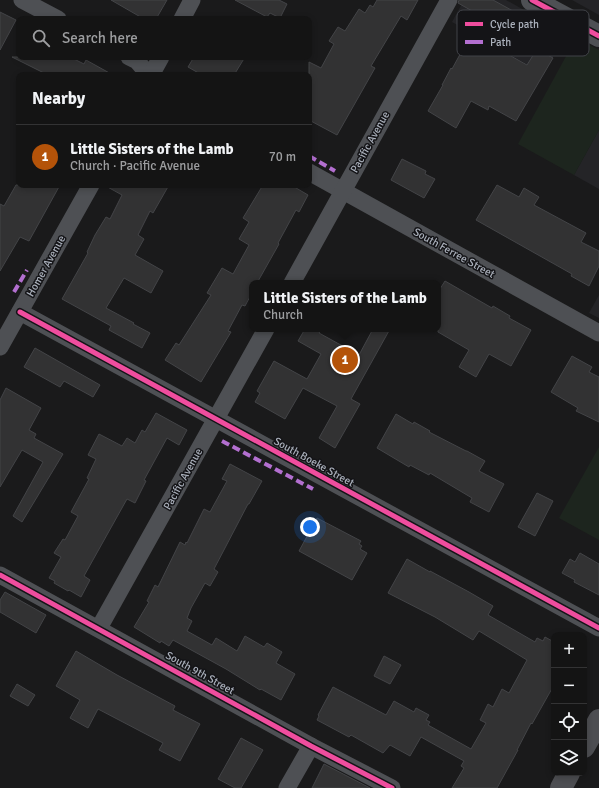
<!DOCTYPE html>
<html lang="en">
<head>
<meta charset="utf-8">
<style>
	:root { --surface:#141414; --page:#212122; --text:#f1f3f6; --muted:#9d9ea0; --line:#333334; --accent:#b45309 }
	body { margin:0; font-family:Signika,sans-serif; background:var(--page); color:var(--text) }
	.controls { position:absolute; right:12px; bottom:12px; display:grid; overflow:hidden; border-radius:8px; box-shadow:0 2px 6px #0003 }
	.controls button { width:36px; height:36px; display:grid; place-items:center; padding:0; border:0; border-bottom:1px solid var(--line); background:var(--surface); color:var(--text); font:20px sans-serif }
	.you { position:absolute; left:310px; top:527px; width:14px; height:14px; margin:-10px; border:3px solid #fff; border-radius:50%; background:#1a73e8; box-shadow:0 0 0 6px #1a73e833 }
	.badge { display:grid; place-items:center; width:26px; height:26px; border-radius:50%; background:var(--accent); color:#fff; font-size:13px; font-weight:700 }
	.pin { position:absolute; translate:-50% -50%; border:2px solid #fff; box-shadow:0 1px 4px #0006 }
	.popup { position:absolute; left:249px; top:280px; width:192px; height:52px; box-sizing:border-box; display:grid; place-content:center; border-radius:8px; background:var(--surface); filter:drop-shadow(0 1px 3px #0005); font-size:13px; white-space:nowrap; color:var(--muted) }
	.popup b { font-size:15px; color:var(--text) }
	.popup::after { content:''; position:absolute; left:50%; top:100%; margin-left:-8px; border:8px solid transparent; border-top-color:var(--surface) }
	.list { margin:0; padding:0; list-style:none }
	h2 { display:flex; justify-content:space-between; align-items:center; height:52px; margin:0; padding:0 16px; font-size:17px }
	h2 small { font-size:13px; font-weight:400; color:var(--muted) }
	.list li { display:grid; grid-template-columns:26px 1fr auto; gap:12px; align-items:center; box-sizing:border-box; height:64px; padding:0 16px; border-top:1px solid var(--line) }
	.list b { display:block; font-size:15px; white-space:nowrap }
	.list p { margin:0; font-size:13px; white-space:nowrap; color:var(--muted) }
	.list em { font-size:13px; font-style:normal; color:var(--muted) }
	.icon { flex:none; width:22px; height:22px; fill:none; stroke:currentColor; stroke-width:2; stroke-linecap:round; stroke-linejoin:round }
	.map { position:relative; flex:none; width:599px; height:788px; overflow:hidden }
	.search { position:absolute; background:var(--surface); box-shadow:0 2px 6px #0003; left:16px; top:16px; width:296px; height:44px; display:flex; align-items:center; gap:10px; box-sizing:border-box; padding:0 14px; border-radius:8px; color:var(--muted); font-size:15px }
	.panel { position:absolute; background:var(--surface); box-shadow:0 2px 6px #0003; left:16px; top:72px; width:296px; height:116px; border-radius:8px }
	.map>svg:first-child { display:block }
	.built { fill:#242427 }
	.green { fill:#1d251e }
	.building { fill:#323233; stroke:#434447 }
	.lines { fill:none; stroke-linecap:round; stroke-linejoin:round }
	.minor { stroke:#4e5054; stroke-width:17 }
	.tertiary { stroke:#4e5054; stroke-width:22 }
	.secondary { stroke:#4d4e52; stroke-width:22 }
	.quiet { stroke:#b36fd0; stroke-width:4; stroke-dasharray:8 4; stroke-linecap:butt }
	.cycleway-casing { stroke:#141417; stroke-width:8 }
	.cycleway { stroke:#ef4d9e; stroke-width:5 }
	.labels { text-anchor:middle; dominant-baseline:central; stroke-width:3; stroke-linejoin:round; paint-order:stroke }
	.street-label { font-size:11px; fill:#abb1bc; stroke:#141417 }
	.key { fill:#141417; stroke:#414349; stroke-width:1 }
	.key-label { font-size:11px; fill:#abb1bc }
</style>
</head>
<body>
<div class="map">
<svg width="599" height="788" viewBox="0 0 599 788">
	<rect width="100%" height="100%" fill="#1a1a1b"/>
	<!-- built -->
	<g class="built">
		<path d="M 464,0 L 506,0 L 565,33 L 544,74 L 452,22 Z"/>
		<path d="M 572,0 L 599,0 L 599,15 Z"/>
		<path d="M 599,130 L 599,189 L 574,175 Z"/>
		<path d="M 599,295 L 599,318 L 589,313 Z"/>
	</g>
	<!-- green -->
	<g class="green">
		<path d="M 576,38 L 599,50 L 599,130 L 574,175 L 518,144 Z"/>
		<path d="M 599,447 L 599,540 L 559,518 Z"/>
	</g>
	<!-- building -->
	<g class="building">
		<path d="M 111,0 L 167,0 L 156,19 L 144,19 Z"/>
		<path d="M 235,0 L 279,0 L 287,4 L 280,18 L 270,13 L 267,17 Z"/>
		<path d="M 377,0 L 418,0 L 407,20 L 401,16 L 371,66 L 375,68 L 337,135 L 309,120 L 309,62 L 321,68 L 334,44 L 329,41 L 338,27 L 345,31 L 359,9 L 365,13 L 370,5 L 373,7 Z"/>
		<path d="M 459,0 L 493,0 L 513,11 L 493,46 L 527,65 L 537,49 L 553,58 L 516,121 L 489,106 L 488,110 L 471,101 L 456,128 L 428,111 L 443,85 L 442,85 L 451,68 L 452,69 L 481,16 L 458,3 Z"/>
		<path d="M 0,12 L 16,20 L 0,50 Z"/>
		<path d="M 12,57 L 70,57 L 84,64 L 86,60 L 113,75 L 48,75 Z"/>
		<path d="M 194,57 L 245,57 L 234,75 L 202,75 L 188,67 Z"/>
		<path d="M 402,159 L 426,171 L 425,174 L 435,179 L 424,198 L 391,180 Z"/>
		<path d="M 16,185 L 60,185 L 29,241 L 20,237 L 0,271 L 0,204 L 4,206 Z"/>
		<path d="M 104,185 L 169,185 L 153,213 L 150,211 L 138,235 L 144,239 L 135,255 L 163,271 L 151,293 L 124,278 L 106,308 L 134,323 L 133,324 L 150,333 L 142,348 L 109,330 L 111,326 L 62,299 L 88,253 L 87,252 L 95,235 L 106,217 L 110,219 L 122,195 Z"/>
		<path d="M 263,185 L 291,185 L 308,195 L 299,212 L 296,210 L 278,243 L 279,244 L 257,283 L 252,283 L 252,293 L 245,306 L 242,305 L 228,331 L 231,332 L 201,382 L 165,360 L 176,343 L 179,345 L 211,295 L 207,293 L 222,268 L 233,274 L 249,245 L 239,239 L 249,222 L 243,218 Z"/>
		<path d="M 497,185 L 519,197 L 524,188 L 539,197 L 534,205 L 586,233 L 581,242 L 599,251 L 599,266 L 589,286 L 571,276 L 572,274 L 476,220 Z"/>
		<path d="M 445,281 L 492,308 L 493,306 L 510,316 L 509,318 L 531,330 L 511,366 L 489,354 L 476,377 L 459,367 L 469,350 L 438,332 L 438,292 Z"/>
		<path d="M 305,329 L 322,329 L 319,333 L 359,355 L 373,329 L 390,329 L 351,399 L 360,404 L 335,448 L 319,438 L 337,406 L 303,388 L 285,419 L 255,402 L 260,393 L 257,391 L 274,361 L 307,379 L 321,354 L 298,341 Z"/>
		<path d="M 35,348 L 100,385 L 93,397 L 64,381 L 60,387 L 24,367 Z"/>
		<path d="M 572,356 L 592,367 L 589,372 L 599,377 L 599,422 L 576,411 L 578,408 L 551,392 Z"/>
		<path d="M 6,388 L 41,408 L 29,430 L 36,434 L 34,438 L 63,454 L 22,522 L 13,516 L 43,462 L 22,450 L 0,487 L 0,400 Z"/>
		<path d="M 156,413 L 187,430 L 179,445 L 167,438 L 144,480 L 146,481 L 135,503 L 127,499 L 84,576 L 90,580 L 81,597 L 69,590 L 68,591 L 54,583 L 55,581 L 49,578 L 61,557 L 54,553 L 63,539 L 65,540 L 78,516 L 71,512 L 89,479 L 87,478 L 96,459 L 88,455 L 99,434 L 122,446 L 127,438 L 135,443 L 142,430 L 145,432 Z"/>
		<path d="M 396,414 L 413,424 L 414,422 L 430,431 L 429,432 L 466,451 L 467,451 L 485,461 L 479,471 L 504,484 L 489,512 L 470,502 L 472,498 L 430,473 L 429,475 L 410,465 L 409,467 L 377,448 Z"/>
		<path d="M 230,464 L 262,481 L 249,504 L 248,504 L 214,569 L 218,572 L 210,586 L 205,583 L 191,608 L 187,618 L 192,621 L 187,631 L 212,645 L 216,638 L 237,651 L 245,636 L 264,647 L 267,643 L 282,652 L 276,663 L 295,674 L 281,700 L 261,689 L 260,690 L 226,669 L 173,640 L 169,646 L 161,641 L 160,643 L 134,627 L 149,602 L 147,601 L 155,585 L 158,587 L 180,542 L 185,545 L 186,542 L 187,543 L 204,509 L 210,512 L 227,481 L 222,479 Z"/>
		<path d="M 537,493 L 553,501 L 535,536 L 518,527 Z"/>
		<path d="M 317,518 L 361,541 L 359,544 L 362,546 L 360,549 L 367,553 L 352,580 L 299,551 Z"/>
		<path d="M 580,553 L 599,564 L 599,595 L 574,582 L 575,580 L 562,573 L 570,559 L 575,562 Z"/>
		<path d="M 407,559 L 430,572 L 430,571 L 469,592 L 493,606 L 488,615 L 535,642 L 537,638 L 543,641 L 545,637 L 554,642 L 554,685 L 532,724 L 531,723 L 517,750 L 518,750 L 497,788 L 452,788 L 464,768 L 461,766 L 464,761 L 421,737 L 410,756 L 390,745 L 383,753 L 351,735 L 349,737 L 317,720 L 319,716 L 318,715 L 333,687 L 386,715 L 394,701 L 414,712 L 416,708 L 429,715 L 426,720 L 430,722 L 428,725 L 471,749 L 486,723 L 480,720 L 488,704 L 493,707 L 502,689 L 509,693 L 527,660 L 479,631 L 473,640 L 435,617 L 388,593 Z"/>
		<path d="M 5,592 L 46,615 L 36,633 L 0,612 L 0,600 Z"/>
		<path d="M 76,651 L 117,675 L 175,706 L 173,710 L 200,724 L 180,761 L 159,750 L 163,743 L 98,709 L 88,728 L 70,718 L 80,700 L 56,686 Z"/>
		<path d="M 384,656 L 401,665 L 390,684 L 374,676 Z"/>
		<path d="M 17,684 L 35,695 L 28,706 L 10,696 Z"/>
		<path d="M 241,738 L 263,750 L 241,788 L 235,788 L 218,779 Z"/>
		<path d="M 324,764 L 370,788 L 312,788 Z"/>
	</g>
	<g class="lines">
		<!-- minor -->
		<g class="minor">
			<path d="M 22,0 L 58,19"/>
			<path d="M 182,19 L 192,0"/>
			<path d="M 129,57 L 137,61 L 149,75"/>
			<path d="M 151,75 L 161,57"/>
			<path d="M 309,172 L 599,333"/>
			<path d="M 292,283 L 449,0"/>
			<path d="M 20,312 L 599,628"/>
			<path d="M 0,347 L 91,185"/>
			<path d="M 0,575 L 311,746 L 392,788"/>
			<path d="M 99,628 L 266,329"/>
			<path d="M 287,788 L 311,746"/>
		</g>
		<!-- tertiary -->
		<path class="tertiary" d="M 532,0 L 599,36"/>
		<!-- secondary -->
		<g class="secondary">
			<path d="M 584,747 L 599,720"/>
			<path d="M 561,788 L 569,773"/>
		</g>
		<!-- quiet -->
		<g class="quiet">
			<path d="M 309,156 L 335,171"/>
			<path d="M 14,292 L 27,270"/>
			<path d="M 222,441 L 313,489"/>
		</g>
		<defs>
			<g id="cycleway">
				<path d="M 532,0 L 599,36"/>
				<path d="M 20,312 L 599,628"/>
				<path d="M 0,575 L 311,746 L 392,788"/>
			</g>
		</defs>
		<!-- cycleway casing -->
		<use href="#cycleway" class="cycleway-casing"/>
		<!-- cycleway -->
		<use href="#cycleway" class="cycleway"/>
	</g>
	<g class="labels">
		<!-- street labels -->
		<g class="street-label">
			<text transform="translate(370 142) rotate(-61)">Pacific Avenue</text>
			<text transform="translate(454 253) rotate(29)">South Ferree Street</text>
			<text transform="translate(46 266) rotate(-61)">Homer Avenue</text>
			<text transform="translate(314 462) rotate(29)">South Boeke Street</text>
			<text transform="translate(183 479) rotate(-61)">Pacific Avenue</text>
			<text transform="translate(200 673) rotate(29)">South 9th Street</text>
		</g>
	</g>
	<!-- legend -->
	<rect x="457" y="10" width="132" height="46" rx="6" class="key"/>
	<rect x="465" y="22" width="18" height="4" fill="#ef4d9e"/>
	<rect x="465" y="40" width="18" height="4" fill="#b36fd0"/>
	<g class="key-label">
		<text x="490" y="28">Cycle path</text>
		<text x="490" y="46">Path</text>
	</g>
</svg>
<div class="controls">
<button>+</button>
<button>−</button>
<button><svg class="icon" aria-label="locate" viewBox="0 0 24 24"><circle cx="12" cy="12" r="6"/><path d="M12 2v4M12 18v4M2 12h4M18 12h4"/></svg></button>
<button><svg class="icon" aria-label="layers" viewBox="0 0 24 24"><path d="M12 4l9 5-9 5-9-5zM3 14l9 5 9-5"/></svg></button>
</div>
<div class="you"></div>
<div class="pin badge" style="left:345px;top:360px">1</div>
<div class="popup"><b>Little Sisters of the Lamb</b>Church</div>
<div class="search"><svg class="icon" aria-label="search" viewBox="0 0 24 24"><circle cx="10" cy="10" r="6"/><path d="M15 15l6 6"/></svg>Search here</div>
<section class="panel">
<h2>Nearby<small></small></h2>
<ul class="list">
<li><span class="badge">1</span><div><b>Little Sisters of the Lamb</b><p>Church · Pacific Avenue</p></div><em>70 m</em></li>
</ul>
</section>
</div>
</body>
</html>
